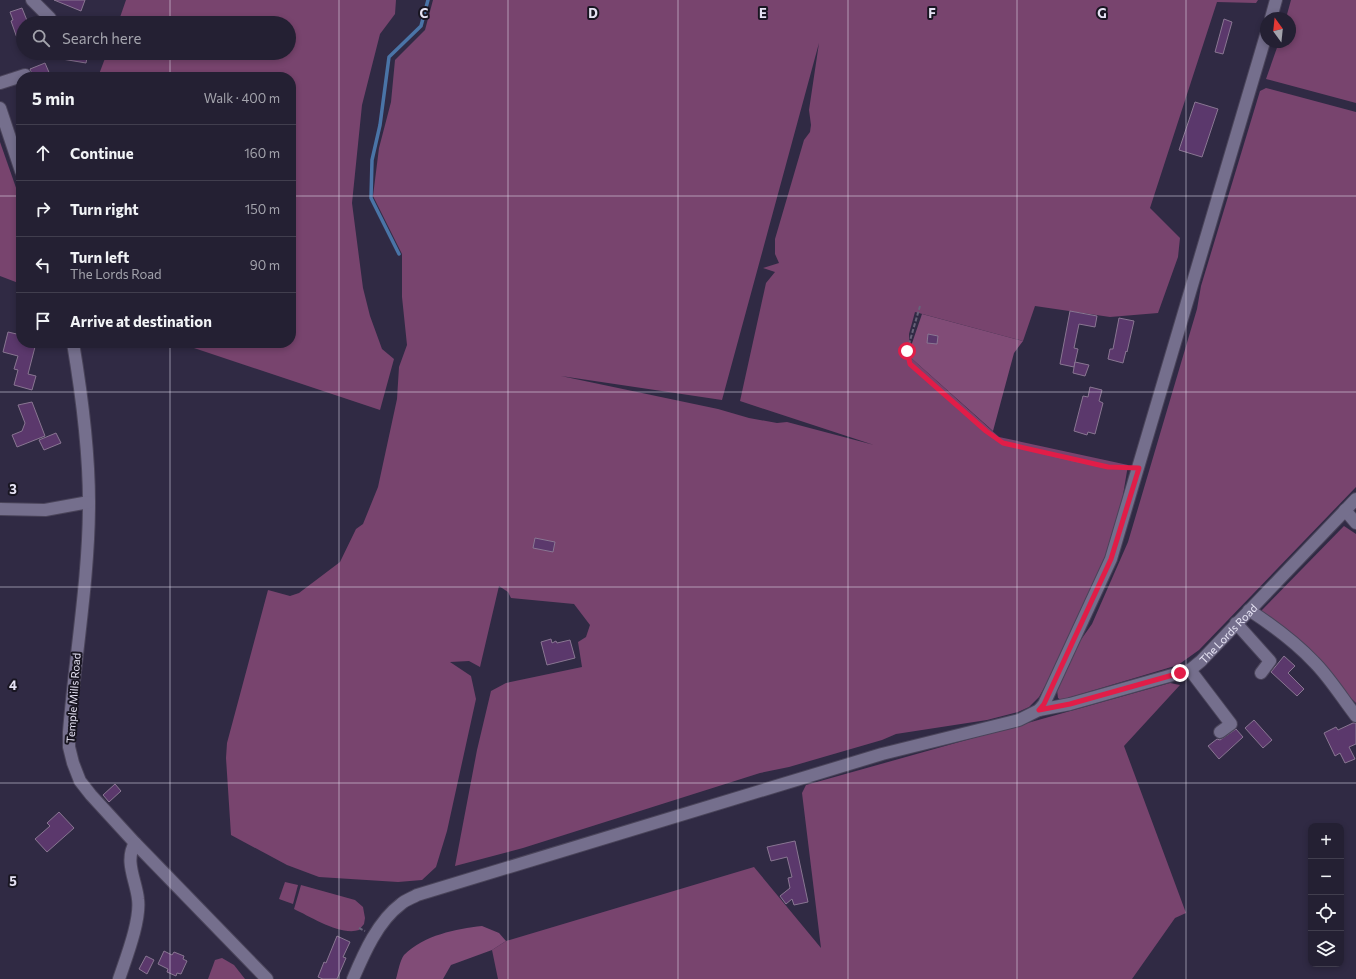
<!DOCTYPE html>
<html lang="en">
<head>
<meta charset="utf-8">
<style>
	:root { --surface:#242033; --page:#302d3f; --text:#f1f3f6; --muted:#a3a3ac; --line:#413e4e }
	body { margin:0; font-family:Commissioner,sans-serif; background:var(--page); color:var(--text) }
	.controls { position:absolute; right:12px; bottom:12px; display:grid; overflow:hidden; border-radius:8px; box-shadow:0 2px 6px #0003 }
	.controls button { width:36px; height:36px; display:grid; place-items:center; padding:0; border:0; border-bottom:1px solid var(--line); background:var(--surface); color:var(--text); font:20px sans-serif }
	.compass { position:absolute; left:1260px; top:12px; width:36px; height:36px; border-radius:50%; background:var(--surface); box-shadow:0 2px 6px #0003; rotate:345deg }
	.stop { position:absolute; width:12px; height:12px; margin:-9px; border:3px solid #e11d48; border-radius:50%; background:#fff }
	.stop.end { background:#e11d48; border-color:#fff; box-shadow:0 1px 4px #0008 }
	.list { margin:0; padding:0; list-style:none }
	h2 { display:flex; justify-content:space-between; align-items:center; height:52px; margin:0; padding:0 16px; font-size:17px }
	h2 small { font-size:13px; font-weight:400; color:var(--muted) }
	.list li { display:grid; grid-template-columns:26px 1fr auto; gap:12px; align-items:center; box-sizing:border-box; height:56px; padding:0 16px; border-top:1px solid var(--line) }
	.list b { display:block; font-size:15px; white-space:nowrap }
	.list p { margin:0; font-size:13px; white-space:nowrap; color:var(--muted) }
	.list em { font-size:13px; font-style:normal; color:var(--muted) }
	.icon { flex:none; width:22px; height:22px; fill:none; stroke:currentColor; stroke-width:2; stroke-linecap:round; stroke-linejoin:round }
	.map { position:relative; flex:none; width:1356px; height:979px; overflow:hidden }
	.search { position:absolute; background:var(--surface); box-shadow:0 2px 6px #0003; left:16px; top:16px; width:280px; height:44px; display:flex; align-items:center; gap:10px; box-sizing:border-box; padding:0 14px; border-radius:22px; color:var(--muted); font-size:15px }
	.panel { position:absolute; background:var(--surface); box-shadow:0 2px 6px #0003; left:16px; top:72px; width:280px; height:276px; border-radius:16px }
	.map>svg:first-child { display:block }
	.green { fill:#78446e; fill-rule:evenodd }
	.forest { fill:#814c77 }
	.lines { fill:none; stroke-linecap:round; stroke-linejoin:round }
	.stream { stroke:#4a74a7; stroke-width:3.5 }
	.building { fill:#5b386c; stroke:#897692 }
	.minor-casing { stroke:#4a445a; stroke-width:14 }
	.path { stroke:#676279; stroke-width:2; stroke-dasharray:4 2; stroke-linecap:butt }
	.minor { stroke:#756f8d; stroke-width:12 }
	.route { stroke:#e11d48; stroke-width:5 }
	.grid { fill:none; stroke:#e5e2f3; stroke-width:1; stroke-opacity:0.55 }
	.labels { text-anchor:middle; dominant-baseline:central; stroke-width:4; stroke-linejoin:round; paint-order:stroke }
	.street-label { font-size:11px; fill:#e5e2f3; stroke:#181521 }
	.grid-label { font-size:13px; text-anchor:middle; font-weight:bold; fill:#e5e2f3; stroke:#181521; stroke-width:4; stroke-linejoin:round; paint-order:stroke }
</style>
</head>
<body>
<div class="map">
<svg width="1356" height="979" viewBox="0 0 1356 979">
	<rect width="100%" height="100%" fill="#302a44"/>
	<!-- green -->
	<g class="green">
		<path d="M 126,0 L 396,0 L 395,14 L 380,34 L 362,105 L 352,203 L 363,288 L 370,316 L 382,349 L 394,359 L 380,410 L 179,343 L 291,343 L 291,77 L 98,77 L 107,53 L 289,53 L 289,23 L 118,23 Z"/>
		<path d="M 433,0 L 1258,0 L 1256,3 L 1217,2 L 1150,208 L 1180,238 L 1178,257 L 1158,313 L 1110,317 L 1035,306 L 1023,341 L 915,312 L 909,334 L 910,357 L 999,437 L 1128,465 L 1120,513 L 1112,540 L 1103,565 L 1048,681 L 1039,697 L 1029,707 L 1018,712 L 987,720 L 896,734 L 882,740 L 789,767 L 760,773 L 523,848 L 455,866 L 477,750 L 491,691 L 506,683 L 582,667 L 578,642 L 586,637 L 590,625 L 574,604 L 511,598 L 508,592 L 499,586 L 480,667 L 469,661 L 450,662 L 471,676 L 476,699 L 447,831 L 436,867 L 422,880 L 398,882 L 319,877 L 287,865 L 231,835 L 226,758 L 227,743 L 268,590 L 290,596 L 299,593 L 340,562 L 356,529 L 363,524 L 378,487 L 397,399 L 399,367 L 407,345 L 402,297 L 402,254 L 373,196 L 379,148 L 391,102 L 395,60 L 425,30 ZM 819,43 L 809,110 L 811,125 L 810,132 L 804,140 L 775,239 L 775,254 L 779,263 L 763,268 L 775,272 L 766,283 L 740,401 L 874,445 L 787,422 L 777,423 L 749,418 L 718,409 L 561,376 L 722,400 Z"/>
		<path d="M 1291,0 L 1356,0 L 1356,103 L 1266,79 L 1279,42 L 1290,42 L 1290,18 L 1286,18 Z"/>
		<path d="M 1266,88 L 1356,112 L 1356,487 L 1199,650 L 1178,665 L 1061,700 L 1058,698 L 1057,690 L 1080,641 L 1092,624 L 1128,542 L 1197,309 L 1201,286 L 1260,91 Z"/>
		<path d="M 0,142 L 21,202 L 21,284 L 0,276 Z"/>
		<path d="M 1344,526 L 1356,534 L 1356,703 L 1261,614 L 1262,610 Z"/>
		<path d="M 1170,683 L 1180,685 L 1124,746 L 1186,913 L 1175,918 L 1132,979 L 498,979 L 492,950 L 506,941 L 754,867 L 821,948 L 802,793 L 806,785 Z"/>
		<path d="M 285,882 L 298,885 L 293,904 L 279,899 Z"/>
		<path d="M 301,885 L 355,900 L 363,907 L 365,918 L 364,924 L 359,930 C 341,936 311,917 294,909 Z"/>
		<path d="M 222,958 L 234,965 L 245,979 L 208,979 L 215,960 Z"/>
	</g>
	<!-- forest -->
	<g class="forest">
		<path d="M 922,314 L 1023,341 L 1014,353 L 993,431 L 910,357 L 909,352 Z"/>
		<path d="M 482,926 L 499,933 L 506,941 L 492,950 L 451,965 L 443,979 L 396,979 C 398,972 400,960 404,955 C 424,935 456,929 482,926 Z"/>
	</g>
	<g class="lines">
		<!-- stream -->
		<path class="stream" d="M 399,254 L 371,198 L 372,160 L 380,125 L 389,57 L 421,26 L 428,0"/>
	</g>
	<!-- building -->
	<g class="building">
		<path d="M 54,0 L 85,0 L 81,11 Z"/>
		<path d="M 22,8 L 28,23 L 23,23 L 22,52 L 11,21 L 13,20 L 10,12 Z"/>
		<path d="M 1224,19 L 1232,22 L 1223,54 L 1215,52 Z"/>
		<path d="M 56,53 L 88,53 L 86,63 L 56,58 Z"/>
		<path d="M 45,63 L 51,77 L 33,77 L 30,69 Z"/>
		<path d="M 1195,102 L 1218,109 L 1202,157 L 1179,150 Z"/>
		<path d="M 1070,311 L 1097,316 L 1095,327 L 1079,324 L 1074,348 L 1078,349 L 1074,367 L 1060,364 Z"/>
		<path d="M 1119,318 L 1134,321 L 1127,352 L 1126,351 L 1123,363 L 1108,359 L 1110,349 L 1113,349 Z"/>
		<path d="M 8,332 L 21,335 L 21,343 L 36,343 L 28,374 L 36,376 L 32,390 L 14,385 L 18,370 L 14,369 L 18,356 L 3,352 Z"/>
		<path d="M 928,334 L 938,336 L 937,344 L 927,343 Z"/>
		<path d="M 1075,362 L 1089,365 L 1085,376 L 1073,373 Z"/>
		<path d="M 1090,387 L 1102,390 L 1099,401 L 1103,403 L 1095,434 L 1088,432 L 1087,435 L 1074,431 L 1083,396 L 1088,397 Z"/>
		<path d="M 32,402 L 45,436 L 17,447 L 12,435 L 22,431 L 25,423 L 18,405 Z"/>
		<path d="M 56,433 L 61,443 L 44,450 L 39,440 Z"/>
		<path d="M 535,538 L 555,542 L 553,552 L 533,548 Z"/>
		<path d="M 551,639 L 552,643 L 556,641 L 557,643 L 570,640 L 575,658 L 547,665 L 541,642 Z"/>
		<path d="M 1284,656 L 1295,666 L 1288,673 L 1304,689 L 1297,696 L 1271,672 Z"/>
		<path d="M 1254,720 L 1272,740 L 1263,748 L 1245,728 Z"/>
		<path d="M 1353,723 L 1356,723 L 1356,744 L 1349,747 L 1355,759 L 1345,763 L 1340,753 L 1335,756 L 1324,733 L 1336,727 L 1338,730 Z"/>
		<path d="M 1236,729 L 1243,737 L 1219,759 L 1208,746 L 1217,739 L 1220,740 Z"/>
		<path d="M 115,784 L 121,791 L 109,802 L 103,795 Z"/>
		<path d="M 59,812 L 74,828 L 47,852 L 35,839 L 50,826 L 47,823 Z"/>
		<path d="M 795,841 L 808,902 L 794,905 L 792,899 L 786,904 L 780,896 L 790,888 L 788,878 L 792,877 L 787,857 L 771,861 L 767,847 Z"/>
		<path d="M 337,936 L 350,942 L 343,957 L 346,958 L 337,979 L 323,979 L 318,977 L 324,962 L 326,963 Z"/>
		<path d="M 164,951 L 172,955 L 174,952 L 184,956 L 183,959 L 187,961 L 181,974 L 177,973 L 176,976 L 167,972 L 168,969 L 158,964 Z"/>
		<path d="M 146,956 L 154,960 L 147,974 L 139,969 Z"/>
	</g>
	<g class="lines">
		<defs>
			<g id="minor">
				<path d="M 32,0 L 50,18"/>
				<path d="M 1271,18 L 1276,0"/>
				<path d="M 0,83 L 25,75 L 26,77"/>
				<path d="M 0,108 L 21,171"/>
				<path d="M 73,343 C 82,396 89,449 89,503 C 89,579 75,656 69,732 L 69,747 L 73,763 L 80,781 L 91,795 L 135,843 L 267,979"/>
				<path d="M 0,509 L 45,510 L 89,502"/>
				<path d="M 1345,510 L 1356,523"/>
				<path d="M 1249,610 C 1272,625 1295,642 1314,662 C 1330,678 1342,698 1356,716"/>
				<path d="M 1236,623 L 1270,661 L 1261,673"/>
				<path d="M 1190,670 L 1231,724 L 1220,732"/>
				<path id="s1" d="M 1039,710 L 1070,704 L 1190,670 L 1201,661 L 1356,499"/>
				<path d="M 119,979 C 126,958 141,920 138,899 C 136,880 124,861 135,843"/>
				<path d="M 353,979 C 364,953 378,921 401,904 C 405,900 412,898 417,895 L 882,754 L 1019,720 L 1039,710 L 1044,704 L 1111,559 L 1266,35"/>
			</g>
		</defs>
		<!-- minor casing -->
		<use href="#minor" class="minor-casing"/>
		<!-- path -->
		<g class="path">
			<path d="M 920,306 L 907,351 L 910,364 L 997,439 L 1003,443 C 1044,453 1085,466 1126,468"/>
			<path d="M 359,928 L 365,931"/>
		</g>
		<!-- minor -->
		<use href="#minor" class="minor"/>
	</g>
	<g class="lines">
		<!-- route -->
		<path class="route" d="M 907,351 L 910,364 L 986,431 L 1003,443 L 1108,467 L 1139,468 L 1111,559 L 1044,704 L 1039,710 L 1070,704 L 1180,673"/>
	</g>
	<!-- grid -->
	<path class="grid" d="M 170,0 L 170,23M 339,0 L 339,979M 508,0 L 508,979M 678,0 L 678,979M 848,0 L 848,979M 1017,0 L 1017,979M 1186,0 L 1186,979M 170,53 L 170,77M 0,196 L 21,196M 291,196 L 1356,196M 170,343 L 170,979M 0,392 L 1356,392M 0,587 L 1356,587M 0,783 L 1356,783"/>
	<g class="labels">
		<!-- street labels -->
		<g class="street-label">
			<text stroke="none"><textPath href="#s1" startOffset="209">The Lords Road</textPath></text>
			<text transform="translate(73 698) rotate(-86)">Temple Mills Road</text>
		</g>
	</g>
	<g class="grid-label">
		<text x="424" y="18">C</text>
		<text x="593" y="18">D</text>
		<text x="763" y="18">E</text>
		<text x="932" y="18">F</text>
		<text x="1102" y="18">G</text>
		<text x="13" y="494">3</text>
		<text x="13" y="690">4</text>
		<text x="13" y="886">5</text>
	</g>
</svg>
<div class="controls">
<button>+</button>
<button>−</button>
<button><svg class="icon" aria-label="locate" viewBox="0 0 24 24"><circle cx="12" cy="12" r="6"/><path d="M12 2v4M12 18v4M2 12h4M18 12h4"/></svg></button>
<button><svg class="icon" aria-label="layers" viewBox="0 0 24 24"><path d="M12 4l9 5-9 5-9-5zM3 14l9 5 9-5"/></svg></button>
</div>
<svg class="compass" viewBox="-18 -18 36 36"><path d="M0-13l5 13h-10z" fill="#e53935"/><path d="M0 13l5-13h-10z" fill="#a3a3ac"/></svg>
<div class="stop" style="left:907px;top:351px"></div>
<div class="stop end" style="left:1180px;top:673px"></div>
<div class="search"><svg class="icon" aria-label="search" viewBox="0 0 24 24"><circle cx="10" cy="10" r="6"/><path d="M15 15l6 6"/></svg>Search here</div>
<section class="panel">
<h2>5 min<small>Walk · 400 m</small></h2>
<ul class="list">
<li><svg class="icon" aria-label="ahead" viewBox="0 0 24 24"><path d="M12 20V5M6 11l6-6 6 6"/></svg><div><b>Continue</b></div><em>160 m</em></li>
<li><svg class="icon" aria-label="right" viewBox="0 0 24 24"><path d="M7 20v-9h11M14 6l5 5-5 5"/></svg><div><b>Turn right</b></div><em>150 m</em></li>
<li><svg class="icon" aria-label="left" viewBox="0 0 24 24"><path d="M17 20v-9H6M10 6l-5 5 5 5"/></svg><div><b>Turn left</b><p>The Lords Road</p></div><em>90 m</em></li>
<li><svg class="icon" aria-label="arrive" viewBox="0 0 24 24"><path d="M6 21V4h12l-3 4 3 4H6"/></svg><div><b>Arrive at destination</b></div></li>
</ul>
</section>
</div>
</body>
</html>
